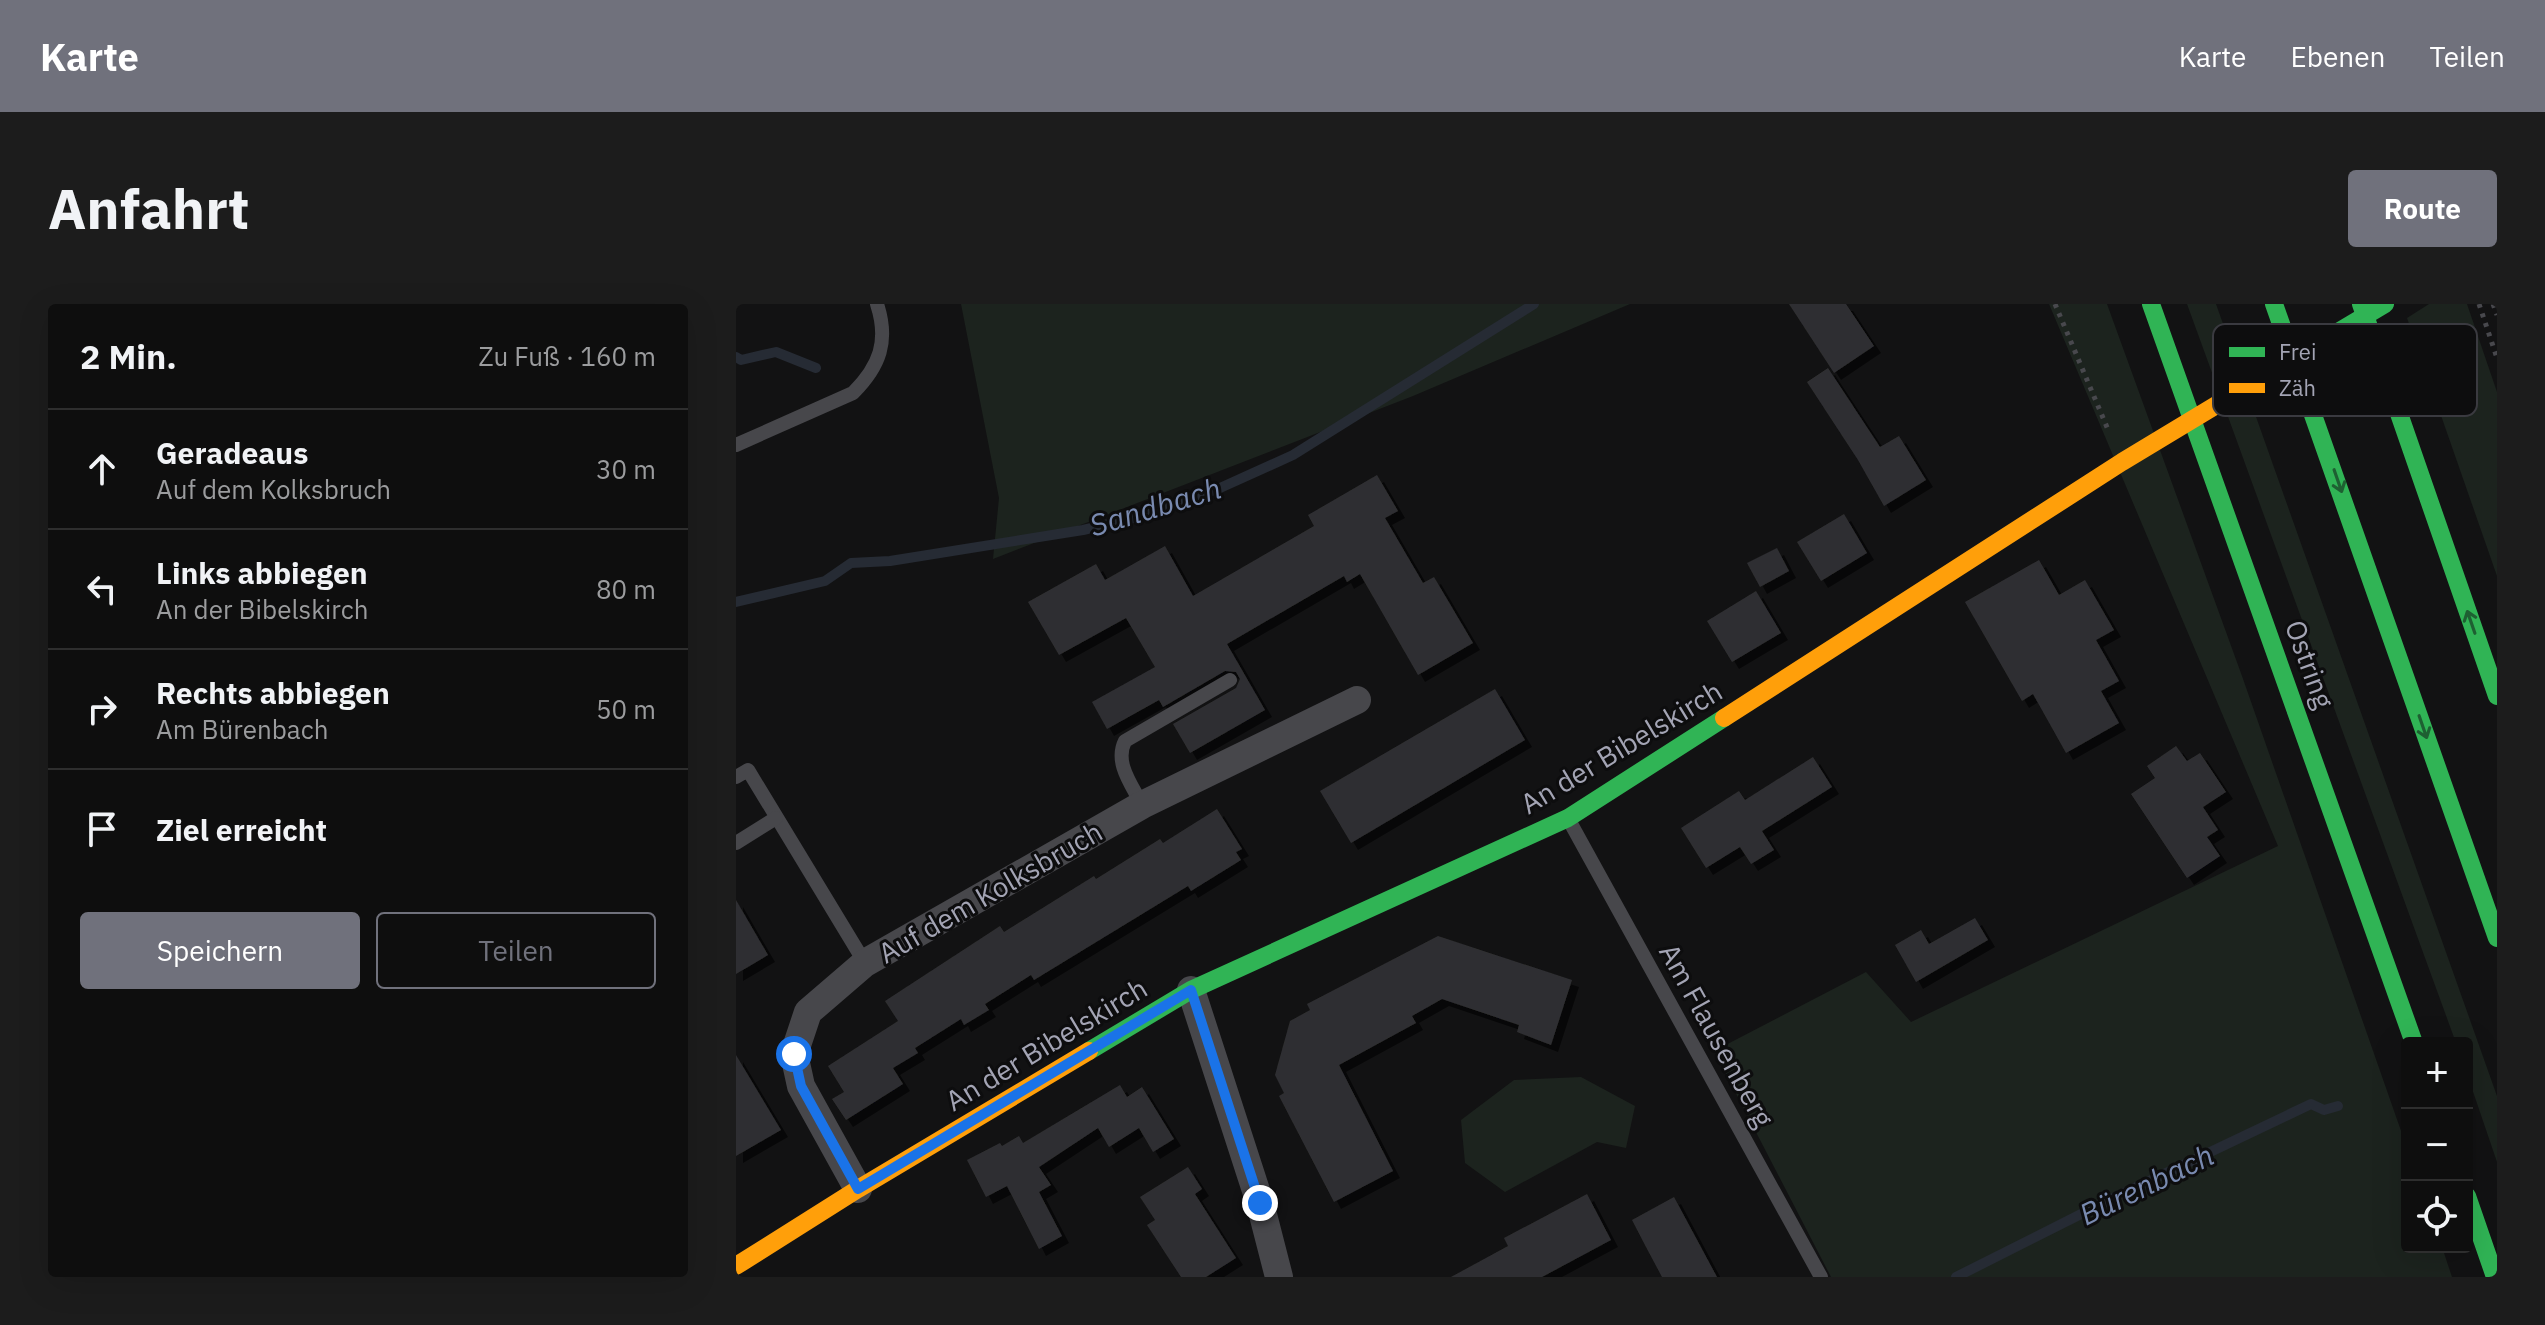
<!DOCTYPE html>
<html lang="de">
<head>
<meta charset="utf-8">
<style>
	:root { --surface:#0e0e0e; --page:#1c1c1c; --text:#f1f3f6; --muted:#9b9c9e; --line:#2e2e2e; --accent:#70717c }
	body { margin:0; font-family:"IBM Plex Sans",sans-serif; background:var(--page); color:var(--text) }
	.controls { position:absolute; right:24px; bottom:24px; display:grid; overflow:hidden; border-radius:8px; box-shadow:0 8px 32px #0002 }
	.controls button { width:72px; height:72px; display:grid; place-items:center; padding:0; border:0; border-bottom:2px solid var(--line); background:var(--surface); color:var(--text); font:40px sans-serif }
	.stop { position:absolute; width:24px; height:24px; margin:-18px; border:6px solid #1a73e8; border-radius:50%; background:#fff }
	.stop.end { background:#1a73e8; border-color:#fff; box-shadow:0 2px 8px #0008 }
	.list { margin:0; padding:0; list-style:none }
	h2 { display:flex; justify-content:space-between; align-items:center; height:104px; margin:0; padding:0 32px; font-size:34px }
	h2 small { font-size:26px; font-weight:400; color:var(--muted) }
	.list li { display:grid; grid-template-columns:52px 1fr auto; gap:24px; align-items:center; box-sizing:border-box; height:120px; padding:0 32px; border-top:2px solid var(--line) }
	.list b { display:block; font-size:30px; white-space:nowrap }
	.list p { margin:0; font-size:26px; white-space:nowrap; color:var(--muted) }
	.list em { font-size:26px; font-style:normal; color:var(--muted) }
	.actions { display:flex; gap:16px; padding:24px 32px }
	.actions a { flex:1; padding:18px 0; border:2px solid var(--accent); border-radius:8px; text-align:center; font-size:28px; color:var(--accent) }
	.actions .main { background:var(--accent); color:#fff }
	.icon { flex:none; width:44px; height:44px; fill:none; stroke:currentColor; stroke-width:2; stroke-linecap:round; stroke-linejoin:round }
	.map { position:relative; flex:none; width:1761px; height:973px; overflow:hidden; border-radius:8px }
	header { display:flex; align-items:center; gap:48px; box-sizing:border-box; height:112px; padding:0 40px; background:var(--accent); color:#fff }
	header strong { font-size:38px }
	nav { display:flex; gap:44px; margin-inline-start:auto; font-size:28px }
	.intro { display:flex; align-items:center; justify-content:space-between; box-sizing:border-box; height:192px; padding:0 48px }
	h1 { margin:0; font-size:56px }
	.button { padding:20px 36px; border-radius:8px; background:var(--accent); color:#fff; font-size:28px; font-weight:700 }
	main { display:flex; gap:48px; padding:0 48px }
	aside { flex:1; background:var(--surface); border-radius:8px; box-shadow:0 8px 32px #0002 }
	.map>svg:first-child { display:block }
	.green { fill:#1c231e }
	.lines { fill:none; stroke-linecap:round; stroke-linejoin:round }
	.stream { stroke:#262b34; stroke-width:10 }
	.building { fill:#2f2f31; filter:url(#shadow) }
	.path { stroke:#48484d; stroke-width:5; stroke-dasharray:4 6; stroke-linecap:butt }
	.lane { stroke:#47474b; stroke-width:14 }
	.street { stroke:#47474b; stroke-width:28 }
	.fast { stroke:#30b455; stroke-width:18 }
	.slow { stroke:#ff9f0a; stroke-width:18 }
	.oneway { stroke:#1e6032 }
	.route { stroke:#1a73e8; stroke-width:10 }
	.labels { text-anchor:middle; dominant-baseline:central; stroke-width:6; stroke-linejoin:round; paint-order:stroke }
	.street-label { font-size:28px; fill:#a3a4b4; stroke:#0d0d0e }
	.water-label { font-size:30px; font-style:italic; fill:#798ab0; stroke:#0d0d0e }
	.key { fill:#0d0d0e; stroke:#3a3a40; stroke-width:2 }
	.key-label { font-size:22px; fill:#a3a4b4 }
</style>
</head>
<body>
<header>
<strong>Karte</strong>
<nav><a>Karte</a><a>Ebenen</a><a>Teilen</a></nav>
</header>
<div class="intro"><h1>Anfahrt</h1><a class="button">Route</a></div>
<main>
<aside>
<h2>2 Min.<small>Zu Fuß · 160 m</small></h2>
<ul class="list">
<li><svg class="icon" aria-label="ahead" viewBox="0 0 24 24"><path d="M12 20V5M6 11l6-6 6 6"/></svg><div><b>Geradeaus</b><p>Auf dem Kolksbruch</p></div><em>30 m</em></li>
<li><svg class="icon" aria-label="left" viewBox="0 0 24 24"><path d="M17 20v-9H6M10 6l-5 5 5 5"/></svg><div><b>Links abbiegen</b><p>An der Bibelskirch</p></div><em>80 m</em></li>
<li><svg class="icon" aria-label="right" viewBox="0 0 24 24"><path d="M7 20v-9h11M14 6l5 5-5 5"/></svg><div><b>Rechts abbiegen</b><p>Am Bürenbach</p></div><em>50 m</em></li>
<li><svg class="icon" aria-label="arrive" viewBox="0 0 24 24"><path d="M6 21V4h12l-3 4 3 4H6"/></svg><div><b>Ziel erreicht</b></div></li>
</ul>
<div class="actions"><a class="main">Speichern</a><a>Teilen</a></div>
</aside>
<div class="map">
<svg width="1761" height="973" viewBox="0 0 1761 973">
	<defs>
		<filter id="shadow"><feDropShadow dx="7" dy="7" stdDeviation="0" flood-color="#0009"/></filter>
	</defs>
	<rect width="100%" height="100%" fill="#121213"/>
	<!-- green -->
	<g class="green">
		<path d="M 225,0 L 894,0 L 677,92 L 257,255 L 263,194 Z"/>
		<path d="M 1313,0 L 1371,0 L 1506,372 L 1671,844 L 1671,943 L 1706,943 L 1716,973 L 1095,973 L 978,747 L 1130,668 L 1175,718 L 1542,542 Z"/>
		<path d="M 1451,0 L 1480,0 L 1761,792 L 1761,858 L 1731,770 L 1731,739 L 1720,739 Z"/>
		<path d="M 1693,0 L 1731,0 L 1761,88 L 1761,272 L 1671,14 Z"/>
		<path d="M 845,773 L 899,802 L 890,844 L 861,838 L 769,888 L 729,859 L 725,816 L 778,776 Z"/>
	</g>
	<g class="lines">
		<!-- stream -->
		<g class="stream">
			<path d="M 0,53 L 5,56 L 40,48 L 80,64"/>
			<path d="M 0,298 L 89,277 L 115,259 L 154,257 L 347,226 L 391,216 L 484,184 L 557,151 L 798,0"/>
			<path d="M 1220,973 L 1365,900 L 1575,800 L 1588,806 L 1602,802"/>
		</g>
	</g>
	<!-- building -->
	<g class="building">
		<path d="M 1053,0 L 1110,0 L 1138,42 L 1098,69 Z"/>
		<path d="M 1092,64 L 1144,143 L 1163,132 L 1190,176 L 1148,202 L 1122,156 L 1071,78 Z"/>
		<path d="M 641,171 L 662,207 L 649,214 L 687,279 L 698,273 L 737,339 L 682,371 L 624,270 L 611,278 L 608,272 L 491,340 L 529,406 L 454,449 L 437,420 L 500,384 L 504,375 L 500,368 L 489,367 L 427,403 L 423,396 L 371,425 L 356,398 L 419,363 L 390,314 L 323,351 L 292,298 L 360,260 L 369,276 L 429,242 L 457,292 L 578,222 L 572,211 Z"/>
		<path d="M 1108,210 L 1131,249 L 1085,277 L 1061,238 Z"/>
		<path d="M 1041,244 L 1053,267 L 1024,283 L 1011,259 Z"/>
		<path d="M 1303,256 L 1323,291 L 1349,276 L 1378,326 L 1360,336 L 1383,377 L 1365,387 L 1383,419 L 1330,449 L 1297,390 L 1286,397 L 1229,298 Z"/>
		<path d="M 1020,287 L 1045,329 L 996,358 L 971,317 Z"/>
		<path d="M 759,385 L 789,436 L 615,539 L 584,487 Z"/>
		<path d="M 1440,442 L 1451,457 L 1464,449 L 1490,488 L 1467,503 L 1482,526 L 1471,533 L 1484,552 L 1451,574 L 1395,490 L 1419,474 L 1411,462 Z"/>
		<path d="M 1077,453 L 1096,483 L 1026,527 L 1038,546 L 1015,560 L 1004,543 L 970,564 L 945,524 L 1003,487 L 1009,496 Z"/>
		<path d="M 481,505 L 506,545 L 500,548 L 505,556 L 455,587 L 452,582 L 298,676 L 295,671 L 249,700 L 253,706 L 228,721 L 225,715 L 179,744 L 182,749 L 157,764 L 167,780 L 110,816 L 96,795 L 108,788 L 92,762 L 162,717 L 149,697 L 264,622 L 268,628 L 358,572 L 360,575 L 424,535 L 427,539 Z"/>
		<path d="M 0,596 L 32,651 L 0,670 Z"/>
		<path d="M 1239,614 L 1252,636 L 1180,678 L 1159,641 L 1185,626 L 1193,640 Z"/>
		<path d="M 702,632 L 836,676 L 815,741 L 781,728 L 783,721 L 706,695 L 676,712 L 680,719 L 603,761 L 657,867 L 598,898 L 543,792 L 548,789 L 539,771 L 554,717 L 574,706 L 571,700 Z"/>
		<path d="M 0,751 L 45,826 L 0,852 Z"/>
		<path d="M 384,781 L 391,793 L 406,783 L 438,835 L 417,848 L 403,824 L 373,843 L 362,824 L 303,863 L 315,881 L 303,888 L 326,932 L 303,945 L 271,882 L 250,893 L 231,856 L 264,839 L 266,842 L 283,832 L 287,839 Z"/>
		<path d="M 452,863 L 466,885 L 459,890 L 500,954 L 470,973 L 445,973 L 411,921 L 419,916 L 404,893 Z"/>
		<path d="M 851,890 L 875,936 L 806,973 L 715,973 L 772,942 L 768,934 Z"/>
		<path d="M 938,893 L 967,947 L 981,973 L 926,973 L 910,943 L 896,916 Z"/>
	</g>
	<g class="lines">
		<!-- path -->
		<g class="path">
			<path d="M 1319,0 L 1373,128"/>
			<path d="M 1743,0 L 1761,54"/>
			<path d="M 1757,0 L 1761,11"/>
		</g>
		<!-- lane -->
		<g class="lane">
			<path d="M 0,141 L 117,89 C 144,62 153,37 141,0"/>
			<path d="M 0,473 L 12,466 L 129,659"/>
			<path d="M 406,501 C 396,481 378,459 389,437 L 494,376"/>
			<path d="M 834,518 L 1085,973"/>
			<path d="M 0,539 L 40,514"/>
		</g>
		<!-- street -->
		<g class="street">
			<path d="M 455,686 L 524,899 L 543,973"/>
			<path d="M 122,885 L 65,782 L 58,750 L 72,708 L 129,659 L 406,501 L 621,396"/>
		</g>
		<!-- fast -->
		<g class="fast">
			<path d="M 1415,0 L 1678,739"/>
			<path d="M 1538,0 L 1761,634"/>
			<path d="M 1625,0 L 1761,392"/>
			<path d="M 1545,62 L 1649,0"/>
			<path d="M 353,747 L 455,686 L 832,514 L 988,414"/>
			<path d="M 1731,892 L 1759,973"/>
		</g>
		<!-- slow -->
		<g class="slow">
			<path d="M 988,414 L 1386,158 L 1545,62"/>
			<path d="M 0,962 L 122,885 L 353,747"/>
		</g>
	</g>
	<!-- one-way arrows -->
	<defs><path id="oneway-shaft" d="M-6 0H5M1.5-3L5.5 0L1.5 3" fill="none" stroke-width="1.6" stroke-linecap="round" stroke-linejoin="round" transform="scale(2)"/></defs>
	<g class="oneway">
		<use href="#oneway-shaft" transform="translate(1602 177) rotate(71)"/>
		<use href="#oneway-shaft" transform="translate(1735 318) rotate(-109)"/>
		<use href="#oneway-shaft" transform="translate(1687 423) rotate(71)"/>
	</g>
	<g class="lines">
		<!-- route -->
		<path class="route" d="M 58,750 L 65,782 L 122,885 L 455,686 L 524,899"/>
	</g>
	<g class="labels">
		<!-- street labels -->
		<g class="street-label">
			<text transform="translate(1574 360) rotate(70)">Ostring</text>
			<text transform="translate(885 443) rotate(-31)">An der Bibelskirch</text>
			<text transform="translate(254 588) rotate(-30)">Auf dem Kolksbruch</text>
			<text transform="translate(981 731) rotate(61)">Am Flausenberg</text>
			<text transform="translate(310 740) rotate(-31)">An der Bibelskirch</text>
		</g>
		<!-- water labels -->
		<g class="water-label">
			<text transform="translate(419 202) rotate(-17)">Sandbach</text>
			<text transform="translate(1410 880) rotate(-26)">Bürenbach</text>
		</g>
	</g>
	<!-- legend -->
	<rect x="1477" y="20" width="264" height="92" rx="12" class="key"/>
	<rect x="1493" y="43" width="36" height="10" fill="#30b455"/>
	<rect x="1493" y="79" width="36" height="10" fill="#ff9f0a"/>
	<g class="key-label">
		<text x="1543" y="56">Frei</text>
		<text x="1543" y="92">Zäh</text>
	</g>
</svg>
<div class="controls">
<button>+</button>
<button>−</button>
<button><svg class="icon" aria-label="locate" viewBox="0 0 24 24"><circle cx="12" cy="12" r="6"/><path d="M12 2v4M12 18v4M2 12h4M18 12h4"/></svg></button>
</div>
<div class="stop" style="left:58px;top:750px"></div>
<div class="stop end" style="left:524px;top:899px"></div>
</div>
</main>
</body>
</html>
